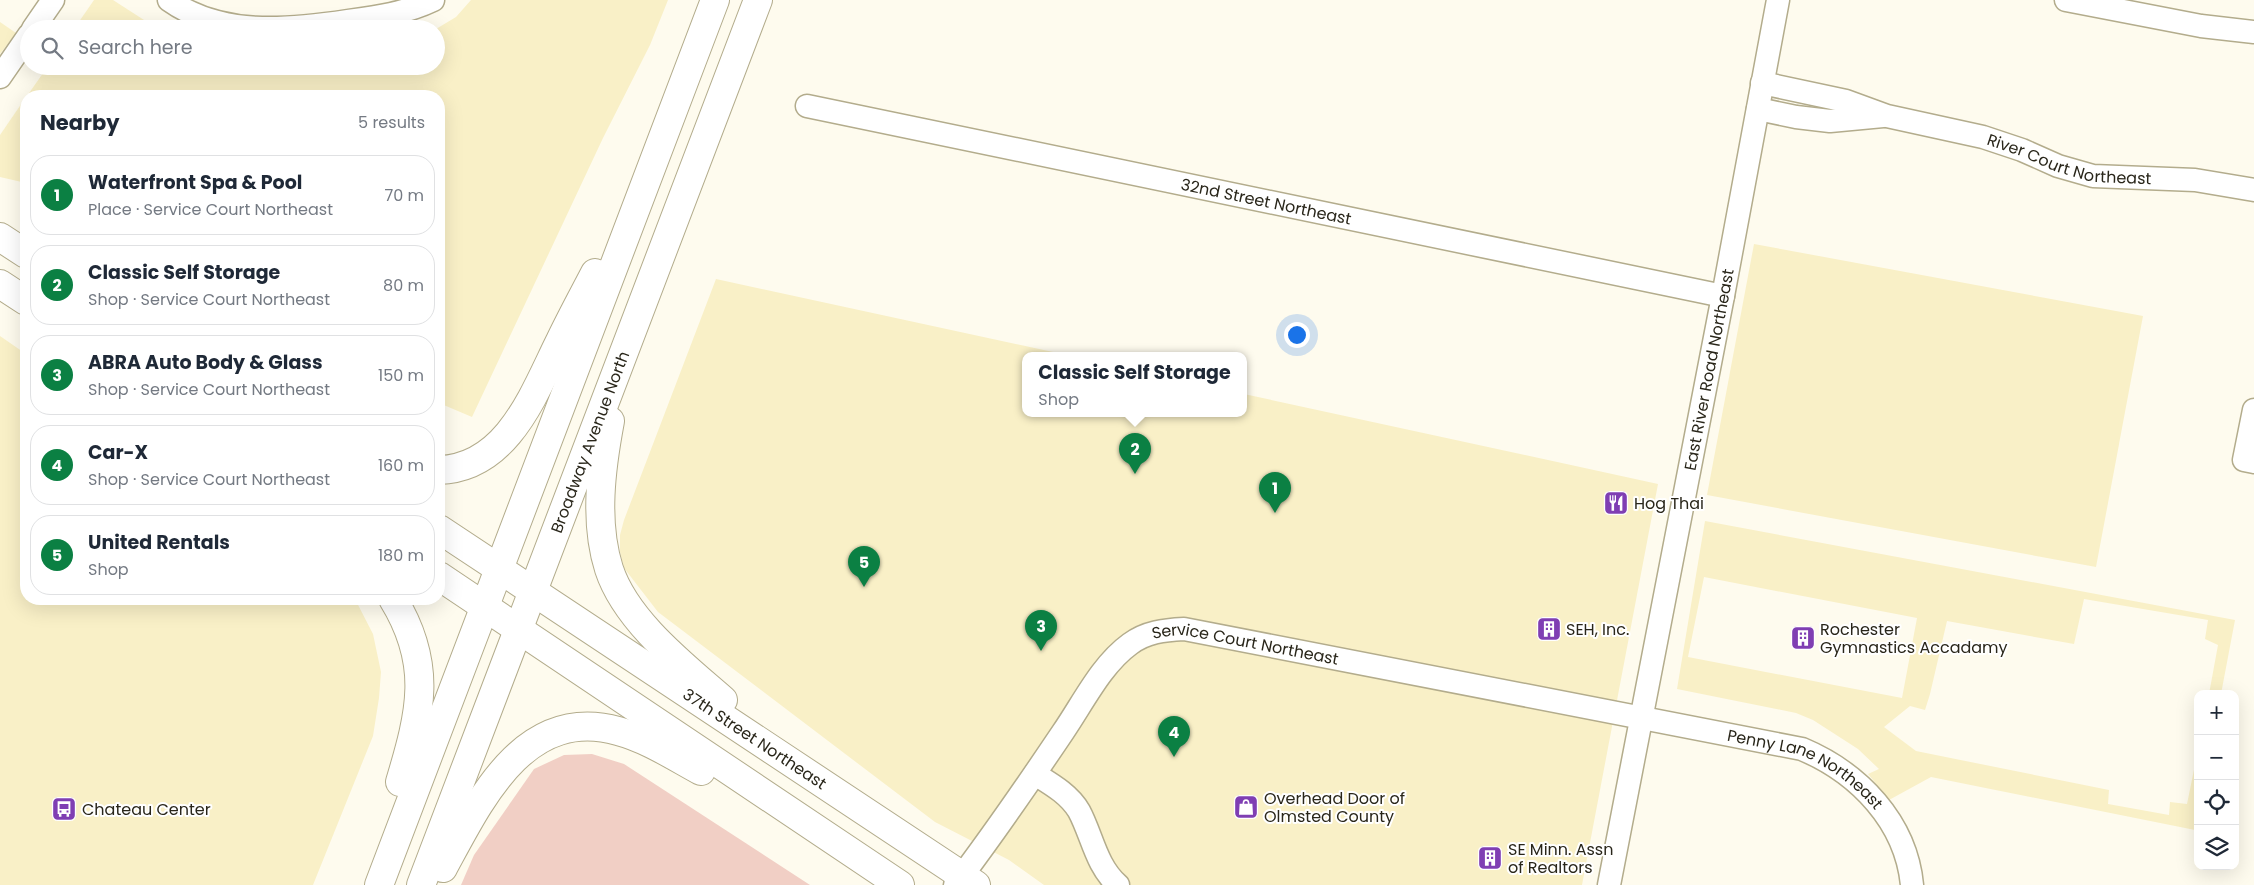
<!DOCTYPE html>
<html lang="en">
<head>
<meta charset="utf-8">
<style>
	:root { --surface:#fff; --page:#f6f6f7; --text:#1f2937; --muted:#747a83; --line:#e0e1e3; --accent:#0b8043 }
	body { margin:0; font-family:Poppins,sans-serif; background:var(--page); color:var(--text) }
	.controls { position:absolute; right:15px; bottom:15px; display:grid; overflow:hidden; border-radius:10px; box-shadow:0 5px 20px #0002 }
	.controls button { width:45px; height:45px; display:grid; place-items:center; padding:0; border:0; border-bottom:1px solid var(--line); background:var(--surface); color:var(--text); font:25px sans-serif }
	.you { position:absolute; left:1296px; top:334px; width:18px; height:18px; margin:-12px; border:4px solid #fff; border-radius:50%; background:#1a73e8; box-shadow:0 0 0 8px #1a73e833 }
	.badge { display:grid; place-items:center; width:32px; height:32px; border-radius:50%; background:var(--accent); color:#fff; font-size:16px; font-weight:700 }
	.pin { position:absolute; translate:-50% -41px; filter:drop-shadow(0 1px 2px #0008) }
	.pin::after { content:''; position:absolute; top:26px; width:18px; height:15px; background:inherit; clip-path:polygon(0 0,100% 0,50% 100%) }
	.popup { position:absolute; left:1022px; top:352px; width:225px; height:65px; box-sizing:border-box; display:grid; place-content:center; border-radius:10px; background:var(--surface); filter:drop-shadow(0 1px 4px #0005); font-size:16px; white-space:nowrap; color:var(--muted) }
	.popup b { font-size:19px; color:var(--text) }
	.popup::after { content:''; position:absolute; left:50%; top:100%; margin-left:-10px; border:10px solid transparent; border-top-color:var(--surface) }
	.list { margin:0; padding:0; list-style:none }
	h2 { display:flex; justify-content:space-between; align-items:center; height:65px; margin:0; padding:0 20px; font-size:21px }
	h2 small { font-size:16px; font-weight:400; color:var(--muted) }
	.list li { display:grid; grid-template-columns:32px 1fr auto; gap:15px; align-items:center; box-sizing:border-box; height:80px; margin:0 10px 10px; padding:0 10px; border:1px solid var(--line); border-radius:20px }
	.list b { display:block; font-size:19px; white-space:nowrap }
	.list p { margin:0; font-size:16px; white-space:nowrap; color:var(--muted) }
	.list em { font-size:16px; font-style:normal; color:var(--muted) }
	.icon { flex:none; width:28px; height:28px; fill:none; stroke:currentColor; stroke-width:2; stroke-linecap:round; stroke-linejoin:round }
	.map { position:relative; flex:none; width:2254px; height:885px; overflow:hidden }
	.search { position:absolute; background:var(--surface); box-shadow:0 5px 20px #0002; left:20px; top:20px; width:425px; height:55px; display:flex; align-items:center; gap:12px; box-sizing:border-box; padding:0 18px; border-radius:28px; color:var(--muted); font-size:19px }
	.panel { position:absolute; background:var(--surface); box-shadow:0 5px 20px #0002; left:20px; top:90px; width:425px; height:515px; border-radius:20px }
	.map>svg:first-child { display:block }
	.built { fill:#f9f0c7; fill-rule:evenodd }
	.green { fill:#f1cfc5 }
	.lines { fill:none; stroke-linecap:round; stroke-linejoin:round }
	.minor-casing { stroke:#b3ac8c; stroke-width:25 }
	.major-casing { stroke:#b3ac8c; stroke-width:30 }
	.minor { stroke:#fff; stroke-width:22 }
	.major { stroke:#fff; stroke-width:28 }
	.labels { text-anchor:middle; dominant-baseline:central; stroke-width:4; stroke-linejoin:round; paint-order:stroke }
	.street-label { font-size:16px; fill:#29261a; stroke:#fff }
	.poi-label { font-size:16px; fill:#29261a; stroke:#fff; text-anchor:start }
</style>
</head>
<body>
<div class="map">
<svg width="2254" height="885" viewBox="0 0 2254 885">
	<rect width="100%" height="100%" fill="#fefbee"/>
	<!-- built -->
	<g class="built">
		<path d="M 94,0 L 113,0 L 158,29 L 74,29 Z"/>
		<path d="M 471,0 L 668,0 L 650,45 L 603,138 L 472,417 L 439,403 L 439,96 L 27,96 L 48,66 L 436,66 L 436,29 L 456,17 Z"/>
		<path d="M 0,22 L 16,33 L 0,54 Z"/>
		<path d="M 26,97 L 26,183 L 0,177 L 0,135 Z"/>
		<path d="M 1754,244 L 2143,316 L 2096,567 L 1707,495 Z"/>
		<path d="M 716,279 L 1067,355 L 1026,355 L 1026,413 L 1244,413 L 1244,394 L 1658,484 L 1582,885 L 1044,885 L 1009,860 L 935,822 L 658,612 L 624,568 L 620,552 L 620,535 L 624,520 Z"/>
		<path d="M 0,336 L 26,354 L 26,599 L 355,599 L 373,634 L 381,672 L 379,698 L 373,736 L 313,885 L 0,885 Z"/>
		<path d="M 1705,521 L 2235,620 L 2221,694 L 2209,694 L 2218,645 L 2205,639 L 2208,620 L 2084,599 L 2074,644 L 1947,621 L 1930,694 L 1925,710 L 1910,706 L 1884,727 L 1916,751 L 2109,790 L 2108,804 L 2169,815 L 2170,802 L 2187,804 L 2198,750 L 2198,815 L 2195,830 L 1931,777 L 1889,800 L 1868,774 L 1879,769 L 1858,749 L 1813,720 L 1796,713 L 1677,689 ZM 1704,577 L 1917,618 L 1902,698 L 1688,657 Z"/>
	</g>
	<!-- green -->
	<path class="green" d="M 592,754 L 624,764 L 810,885 L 461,885 L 474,855 L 534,769 L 564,755 Z"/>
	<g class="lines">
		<defs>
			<g id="minor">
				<path d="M 169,0 C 221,37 288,30 348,21 C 377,17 406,13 433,0"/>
				<path d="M 2066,0 L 2201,26 L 2254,32"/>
				<path d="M 33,29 L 53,0"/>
				<path d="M 0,77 L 29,35"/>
				<path id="s1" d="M 1762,83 L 1846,101 L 1887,116 L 1983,137 L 2022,150 L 2058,166 L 2093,176 L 2195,180 L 2254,190"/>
				<path id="s2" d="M 807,106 L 1723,296"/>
				<path d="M 1758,109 L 1796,117 L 1830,121 L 1883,116"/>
				<path d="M 2254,410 L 2244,460 L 2254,462"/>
				<path d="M 1035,774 C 1051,784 1069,794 1079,811 C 1092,835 1096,866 1118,885"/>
				<path id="s3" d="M 955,885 C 993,835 1028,784 1063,732 C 1083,703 1101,665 1130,644 C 1146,632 1164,630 1184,629 L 1802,749 C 1859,773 1906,822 1912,885"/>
				<path id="s4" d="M 1609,885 L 1723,296 L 1778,0"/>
			</g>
			<g id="major">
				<path d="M 0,237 L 26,254"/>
				<path d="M 0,284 L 26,301"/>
				<path d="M 610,421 C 601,469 594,522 609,569 C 626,621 683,665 723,700"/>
				<path d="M 439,470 C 508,468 534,393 560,341 C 571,318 583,296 595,273"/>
				<path id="s5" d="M 439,529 L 976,885"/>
				<path d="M 439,576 L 900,885"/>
				<path d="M 393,599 C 433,664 421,712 400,782"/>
				<path d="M 443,868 C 480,800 524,705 618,731 C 648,739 675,757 701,771"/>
				<path d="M 379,885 L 715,0"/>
				<path id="s6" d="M 421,885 L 758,0"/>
			</g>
		</defs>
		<!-- minor casing -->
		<use href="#minor" class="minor-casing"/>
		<!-- major casing -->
		<use href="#major" class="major-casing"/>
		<!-- minor -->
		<use href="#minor" class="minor"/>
		<!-- major -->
		<use href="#major" class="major"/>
	</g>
	<!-- icons -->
	<defs>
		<symbol id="restaurant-square" viewBox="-11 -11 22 22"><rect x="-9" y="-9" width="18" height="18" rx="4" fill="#7f3eb3" stroke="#fff"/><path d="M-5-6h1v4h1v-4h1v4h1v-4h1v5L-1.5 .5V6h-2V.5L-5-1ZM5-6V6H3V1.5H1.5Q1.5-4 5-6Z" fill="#fff"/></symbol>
		<symbol id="building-square" viewBox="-11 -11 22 22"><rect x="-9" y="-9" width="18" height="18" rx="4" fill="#7f3eb3" stroke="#fff"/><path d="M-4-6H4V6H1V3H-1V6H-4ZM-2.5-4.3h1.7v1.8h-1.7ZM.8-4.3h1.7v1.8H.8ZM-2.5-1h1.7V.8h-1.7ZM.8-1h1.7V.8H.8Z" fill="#fff"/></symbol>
		<symbol id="shop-square" viewBox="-11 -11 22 22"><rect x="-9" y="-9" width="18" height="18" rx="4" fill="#7f3eb3" stroke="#fff"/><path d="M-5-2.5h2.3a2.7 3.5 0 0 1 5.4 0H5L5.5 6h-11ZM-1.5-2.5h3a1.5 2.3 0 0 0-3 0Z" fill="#fff"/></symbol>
		<symbol id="bus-square" viewBox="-11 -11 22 22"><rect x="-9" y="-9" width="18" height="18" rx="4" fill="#7f3eb3" stroke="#fff"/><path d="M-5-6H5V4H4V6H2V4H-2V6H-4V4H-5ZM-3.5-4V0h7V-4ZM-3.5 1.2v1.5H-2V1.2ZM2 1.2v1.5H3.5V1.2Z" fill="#fff"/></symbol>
	</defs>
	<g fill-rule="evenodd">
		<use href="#restaurant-square" x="1602" y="489" width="28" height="28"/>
		<use href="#building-square" x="1535" y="615" width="28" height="28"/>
		<use href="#building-square" x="1789" y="624" width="28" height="28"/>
		<use href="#shop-square" x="1232" y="793" width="28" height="28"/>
		<use href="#bus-square" x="50" y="795" width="28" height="28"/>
		<use href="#building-square" x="1476" y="844" width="28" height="28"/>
	</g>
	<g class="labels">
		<!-- street labels -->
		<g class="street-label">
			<text stroke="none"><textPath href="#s1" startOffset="318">River Court Northeast</textPath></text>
			<text stroke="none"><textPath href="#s2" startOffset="469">32nd Street Northeast</textPath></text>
			<text stroke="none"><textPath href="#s4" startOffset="525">East River Road Northeast</textPath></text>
			<text stroke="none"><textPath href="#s6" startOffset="474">Broadway Avenue North</textPath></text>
			<text stroke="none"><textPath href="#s3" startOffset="418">Service Court Northeast</textPath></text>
			<text stroke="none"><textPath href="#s5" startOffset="379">37th Street Northeast</textPath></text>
			<text stroke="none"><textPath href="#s3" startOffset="996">Penny Lane Northeast</textPath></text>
		</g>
		<!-- poi labels -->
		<g class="poi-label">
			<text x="1634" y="503">Hog Thai</text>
			<text x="1566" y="629">SEH, Inc.</text>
			<text x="1820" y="629">Rochester<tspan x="1820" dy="18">Gymnastics Accadamy</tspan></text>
			<text x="1264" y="798">Overhead Door of<tspan x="1264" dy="18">Olmsted County</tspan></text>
			<text x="82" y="809">Chateau Center</text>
			<text x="1508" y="849">SE Minn. Assn<tspan x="1508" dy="18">of Realtors</tspan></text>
		</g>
	</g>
</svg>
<div class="controls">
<button>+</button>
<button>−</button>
<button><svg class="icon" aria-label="locate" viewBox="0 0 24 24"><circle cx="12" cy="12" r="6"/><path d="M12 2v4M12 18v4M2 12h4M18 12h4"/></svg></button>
<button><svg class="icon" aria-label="layers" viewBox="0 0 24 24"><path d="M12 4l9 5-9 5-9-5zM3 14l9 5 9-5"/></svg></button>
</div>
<div class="you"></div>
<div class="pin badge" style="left:1275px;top:513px">1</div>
<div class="pin badge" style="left:1135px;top:474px">2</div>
<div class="popup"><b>Classic Self Storage</b>Shop</div>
<div class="pin badge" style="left:1041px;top:651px">3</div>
<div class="pin badge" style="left:1174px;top:757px">4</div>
<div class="pin badge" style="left:864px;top:587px">5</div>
<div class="search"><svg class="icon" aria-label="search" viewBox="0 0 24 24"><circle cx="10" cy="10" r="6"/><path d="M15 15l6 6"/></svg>Search here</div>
<section class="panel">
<h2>Nearby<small>5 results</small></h2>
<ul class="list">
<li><span class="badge">1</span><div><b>Waterfront Spa &amp; Pool</b><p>Place · Service Court Northeast</p></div><em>70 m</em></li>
<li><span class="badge">2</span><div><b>Classic Self Storage</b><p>Shop · Service Court Northeast</p></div><em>80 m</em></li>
<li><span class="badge">3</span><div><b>ABRA Auto Body &amp; Glass</b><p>Shop · Service Court Northeast</p></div><em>150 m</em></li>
<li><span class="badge">4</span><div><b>Car-X</b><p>Shop · Service Court Northeast</p></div><em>160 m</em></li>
<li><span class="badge">5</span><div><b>United Rentals</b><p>Shop</p></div><em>180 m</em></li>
</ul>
</section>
</div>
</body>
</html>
